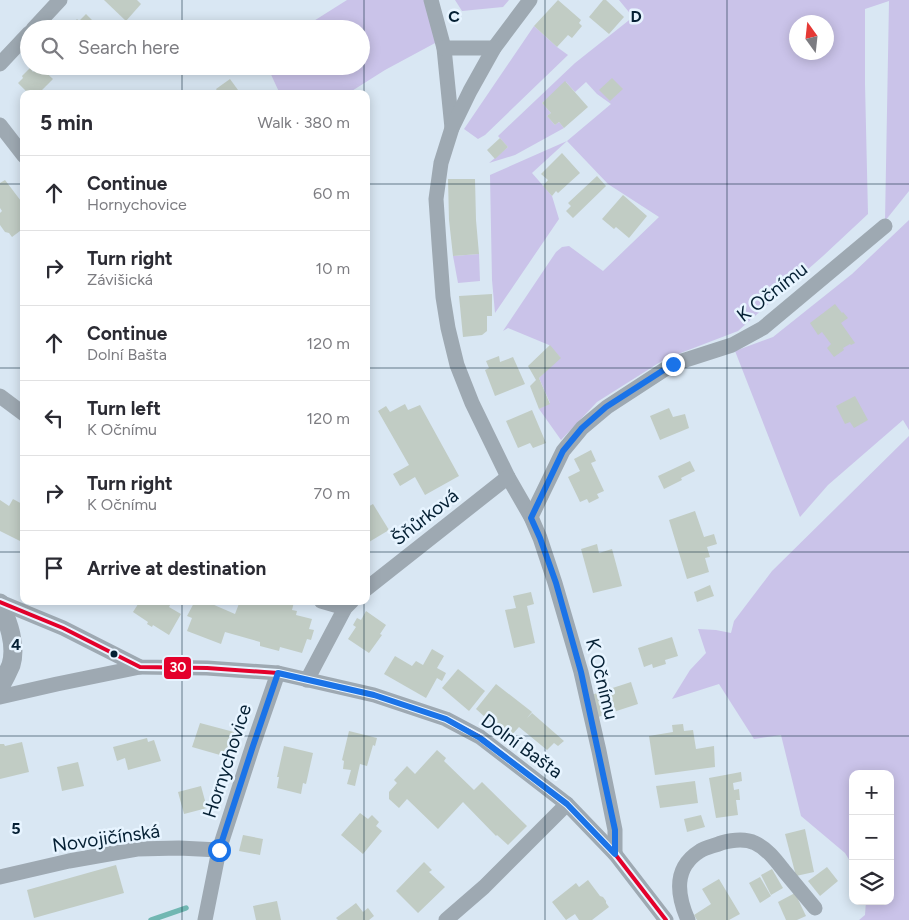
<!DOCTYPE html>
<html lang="en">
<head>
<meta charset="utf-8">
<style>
	:root { --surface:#fff; --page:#f7f7f7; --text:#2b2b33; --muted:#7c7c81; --line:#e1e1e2 }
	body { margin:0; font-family:Figtree,sans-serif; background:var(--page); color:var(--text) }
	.controls { position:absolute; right:15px; bottom:15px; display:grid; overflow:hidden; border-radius:10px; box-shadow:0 2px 12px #0003 }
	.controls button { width:45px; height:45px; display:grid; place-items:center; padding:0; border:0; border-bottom:1px solid var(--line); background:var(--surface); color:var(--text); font:25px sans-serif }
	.compass { position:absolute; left:789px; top:15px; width:45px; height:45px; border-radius:50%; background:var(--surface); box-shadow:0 2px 12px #0003; rotate:345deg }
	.stop { position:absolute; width:15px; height:15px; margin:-11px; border:4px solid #1a73e8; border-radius:50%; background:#fff }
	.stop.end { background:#1a73e8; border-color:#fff; box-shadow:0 1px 5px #0008 }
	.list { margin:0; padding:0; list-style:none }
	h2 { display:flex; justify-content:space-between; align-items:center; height:65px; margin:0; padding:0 20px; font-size:21px }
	h2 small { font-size:16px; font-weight:400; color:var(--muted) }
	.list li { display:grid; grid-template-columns:32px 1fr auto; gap:15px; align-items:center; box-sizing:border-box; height:75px; padding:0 20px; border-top:1px solid var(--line) }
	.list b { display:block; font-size:19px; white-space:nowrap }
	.list p { margin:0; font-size:16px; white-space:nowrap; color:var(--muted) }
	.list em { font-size:16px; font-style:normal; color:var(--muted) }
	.icon { flex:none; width:28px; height:28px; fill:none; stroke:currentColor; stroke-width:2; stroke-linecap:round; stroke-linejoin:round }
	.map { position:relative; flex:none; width:909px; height:920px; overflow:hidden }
	.search { position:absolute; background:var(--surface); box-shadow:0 2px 12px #0003; left:20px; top:20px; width:350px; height:55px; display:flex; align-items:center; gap:12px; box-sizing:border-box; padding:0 18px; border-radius:28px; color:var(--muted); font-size:19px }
	.panel { position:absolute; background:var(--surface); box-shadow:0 2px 12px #0003; left:20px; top:90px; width:350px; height:515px; border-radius:10px }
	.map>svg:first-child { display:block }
	.green { fill:#cac3e9; fill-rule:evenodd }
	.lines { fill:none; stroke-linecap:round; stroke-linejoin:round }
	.stream { stroke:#71b7b2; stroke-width:5.5 }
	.building { fill:#c1ccc4 }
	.minor { stroke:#9ea9b2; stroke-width:15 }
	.tertiary { stroke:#9ea9b2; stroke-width:19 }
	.bus-1-casing { stroke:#e7f4ff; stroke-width:8 }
	.bus-1 { stroke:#e4002b; stroke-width:4 }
	.route { stroke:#1a73e8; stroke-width:6 }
	.grid { fill:none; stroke:#052034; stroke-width:1; stroke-opacity:0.55 }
	.bus-dot { fill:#052034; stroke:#e7f4ff; stroke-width:2 }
	.labels { text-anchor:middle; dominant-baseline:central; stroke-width:5; stroke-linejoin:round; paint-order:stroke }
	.street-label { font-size:19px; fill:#052034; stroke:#e7f4ff }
	.grid-label { font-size:16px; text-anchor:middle; font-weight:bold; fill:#052034; stroke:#e7f4ff; stroke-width:5; stroke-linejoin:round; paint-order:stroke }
	.line-badge { stroke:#e7f4ff; stroke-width:2 }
	.badge-label { font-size:14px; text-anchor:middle; font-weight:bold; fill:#fff }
</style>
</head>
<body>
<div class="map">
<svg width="909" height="920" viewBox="0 0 909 920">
	<rect width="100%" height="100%" fill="#d9e7f3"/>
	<!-- green -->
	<g class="green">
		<path d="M 347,0 L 424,0 L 437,42 L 385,70 L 347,94 L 280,94 L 268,68 L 269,66 L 361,66 L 361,29 L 301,29 Z"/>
		<path d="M 455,0 L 509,0 L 503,7 L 462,11 Z"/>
		<path d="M 619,0 L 909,0 L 909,191 L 885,221 L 889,1 L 865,9 L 865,84 L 868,214 L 823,256 L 738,331 L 665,359 L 597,402 L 561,440 L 539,409 L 550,403 L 539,378 L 560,357 L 549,345 L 508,328 L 503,331 L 556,252 L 562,247 L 569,246 L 603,271 L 659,217 L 608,184 L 567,141 L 532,173 L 552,196 L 559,219 L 495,313 L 492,280 L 490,175 L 567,141 L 611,104 L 597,94 L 586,82 L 575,92 L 566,82 L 542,103 L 551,113 L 547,116 L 555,125 L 559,122 L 564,128 L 515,155 L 489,163 L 508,147 L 498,136 L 575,63 L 633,17 ZM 796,22 L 826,22 L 826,52 L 796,52 Z"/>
		<path d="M 534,26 L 557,47 L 568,55 L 485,135 L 478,139 L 464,129 Z"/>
		<path d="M 909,220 L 909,430 L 903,420 L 828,485 L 800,517 L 735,351 L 773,337 L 852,274 Z"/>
		<path d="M 479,254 L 480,281 L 458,283 L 453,256 Z"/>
		<path d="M 909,436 L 909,920 L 859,920 L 865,915 L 866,901 L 890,901 L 890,774 L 853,774 L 853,866 L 845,853 L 801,816 L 781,735 L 754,739 L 719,684 L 672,699 L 690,670 L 706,653 L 698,629 L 716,630 L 731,633 L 734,621 L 772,571 Z"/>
	</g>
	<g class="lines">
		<!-- stream -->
		<path class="stream" d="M 151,920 L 186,908"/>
	</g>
	<!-- building -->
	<g class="building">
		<path d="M 104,0 L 137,0 L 141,4 L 126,21 Z"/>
		<path d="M 558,0 L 581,20 L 579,23 L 582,26 L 572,38 L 568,35 L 557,47 L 534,26 Z"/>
		<path d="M 603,0 L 606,0 L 624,17 L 609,34 L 589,17 Z"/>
		<path d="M 86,14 L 100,28 L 99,29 L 68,29 L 77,19 L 79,21 Z"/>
		<path d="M 39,66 L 53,79 L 38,94 L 29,94 L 18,83 L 23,78 L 22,76 L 30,68 L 33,72 Z"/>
		<path d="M 612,78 L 623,89 L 610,101 L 599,90 Z"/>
		<path d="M 230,79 L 238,90 L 232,94 L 219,94 L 216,89 Z"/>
		<path d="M 565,81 L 588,107 L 564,128 L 559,122 L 555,125 L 547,116 L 551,113 L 542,103 Z"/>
		<path d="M 500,138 L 508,147 L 495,159 L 487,150 Z"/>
		<path d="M 562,153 L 580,173 L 558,193 L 556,191 L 552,196 L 543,186 L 548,180 L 541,174 Z"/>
		<path d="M 597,176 L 606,186 L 573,218 L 566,211 L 571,206 L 568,203 Z"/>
		<path d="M 448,179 L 475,179 L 476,220 L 479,254 L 453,256 L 449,220 Z"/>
		<path d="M 5,180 L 24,205 L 24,228 L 12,237 L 9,233 L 5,232 L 0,225 L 0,213 L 2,211 L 0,208 L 0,183 Z"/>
		<path d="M 623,195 L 647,216 L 629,238 L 616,227 L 614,229 L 602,219 Z"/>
		<path d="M 492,294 L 492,316 L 487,316 L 487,331 L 482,335 L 463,337 L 459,296 Z"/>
		<path d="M 835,304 L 842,313 L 843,312 L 848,318 L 841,323 L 855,343 L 851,345 L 850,344 L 843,348 L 844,350 L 834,357 L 827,348 L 831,344 L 822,332 L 818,335 L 810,323 Z"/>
		<path d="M 550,345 L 561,358 L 539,378 L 550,404 L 539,409 L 530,386 L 536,380 L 528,366 Z"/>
		<path d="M 499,356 L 500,362 L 513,357 L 525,384 L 495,396 L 485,370 L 489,368 L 486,361 Z"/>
		<path d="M 855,396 L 868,420 L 854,428 L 850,422 L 845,424 L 836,406 Z"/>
		<path d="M 405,404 L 408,410 L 420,405 L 459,476 L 425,495 L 415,477 L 400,486 L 393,474 L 409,465 L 378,411 L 386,406 L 390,412 Z"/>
		<path d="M 669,408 L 673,417 L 685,414 L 689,428 L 660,440 L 650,416 Z"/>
		<path d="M 532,410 L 546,443 L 533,448 L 530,443 L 518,448 L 506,421 Z"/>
		<path d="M 591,450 L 596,461 L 591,463 L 604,491 L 597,494 L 599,498 L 589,503 L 587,499 L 580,502 L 568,477 L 580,471 L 574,459 Z"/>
		<path d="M 690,461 L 695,471 L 681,478 L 682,480 L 664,489 L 658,476 Z"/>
		<path d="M 13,499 L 24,505 L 24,536 L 20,541 L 0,531 L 0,500 L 9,506 Z"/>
		<path d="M 373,504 L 389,530 L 369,542 L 366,538 L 366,508 Z"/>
		<path d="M 695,511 L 704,537 L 714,534 L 717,544 L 707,547 L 710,557 L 705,558 L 709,572 L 687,579 L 669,520 Z"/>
		<path d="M 597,544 L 599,553 L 612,549 L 622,586 L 593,593 L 581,549 Z"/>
		<path d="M 710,585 L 714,596 L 697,602 L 694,592 Z"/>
		<path d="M 531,592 L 534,604 L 527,606 L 535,643 L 514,648 L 505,610 L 516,608 L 513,596 Z"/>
		<path d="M 140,601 L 172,601 L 169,607 L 181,614 L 169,635 L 153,625 L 152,627 L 147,624 L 148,622 L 133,612 Z"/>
		<path d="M 195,601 L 205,601 L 235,614 L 240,601 L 261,601 L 276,605 L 277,601 L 294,602 L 292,610 L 297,611 L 296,615 L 312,619 L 309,629 L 314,630 L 311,640 L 307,639 L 302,653 L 280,647 L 279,651 L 260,646 L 260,642 L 225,632 L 221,644 L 187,631 L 192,618 L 187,616 Z"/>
		<path d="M 366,611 L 386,625 L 380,634 L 382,635 L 369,653 L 348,639 L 356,627 L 353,625 L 357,618 L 361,620 Z"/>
		<path d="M 672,637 L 678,656 L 665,660 L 666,664 L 653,668 L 652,664 L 644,667 L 638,648 Z"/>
		<path d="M 432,649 L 444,656 L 437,668 L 446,673 L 442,681 L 437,678 L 426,698 L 384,674 L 395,656 L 412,666 L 416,661 L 423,665 Z"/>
		<path d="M 458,669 L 485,691 L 469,711 L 442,688 Z"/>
		<path d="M 631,682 L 638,704 L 595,718 L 588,696 Z"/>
		<path d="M 496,684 L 532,712 L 527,718 L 532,713 L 564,741 L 558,746 L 554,743 L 547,750 L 519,727 L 509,738 L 495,726 L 476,709 Z"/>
		<path d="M 200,723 L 234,732 L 232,739 L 236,740 L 234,745 L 230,744 L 227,757 L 192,747 Z"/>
		<path d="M 683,724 L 684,731 L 693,730 L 696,749 L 714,746 L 715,767 L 655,775 L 649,736 L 673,732 L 672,725 Z"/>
		<path d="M 349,731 L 377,738 L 375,746 L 373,745 L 367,766 L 360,764 L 355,786 L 347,784 L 351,770 L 343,769 L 344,761 L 342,760 Z"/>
		<path d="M 147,738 L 148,742 L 154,740 L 161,761 L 128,770 L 125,758 L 117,761 L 113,747 Z"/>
		<path d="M 22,742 L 29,772 L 0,779 L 0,744 L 4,744 L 5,746 Z"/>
		<path d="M 284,746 L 313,753 L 306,784 L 303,783 L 301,794 L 277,788 L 279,777 L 277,777 Z"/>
		<path d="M 437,750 L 446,758 L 444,761 L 474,790 L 482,782 L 527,826 L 508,845 L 497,835 L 496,836 L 463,802 L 438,829 L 407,799 L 399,808 L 389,799 L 389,792 L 397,783 L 394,780 L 407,766 L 415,774 Z"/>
		<path d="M 78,762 L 84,786 L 62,791 L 57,767 Z"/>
		<path d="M 741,772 L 742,781 L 733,783 L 734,790 L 739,789 L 740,800 L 736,800 L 738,815 L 716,818 L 709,778 Z"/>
		<path d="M 695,781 L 698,803 L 660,808 L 656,786 Z"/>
		<path d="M 201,786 L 207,808 L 184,814 L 178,792 Z"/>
		<path d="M 360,813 L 368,819 L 372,815 L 379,822 L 376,826 L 382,831 L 363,854 L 341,835 Z"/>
		<path d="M 701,815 L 705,827 L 687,832 L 684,819 Z"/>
		<path d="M 805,829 L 814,872 L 796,876 L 785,834 Z"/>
		<path d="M 243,835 L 263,839 L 260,855 L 239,851 Z"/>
		<path d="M 424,862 L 432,870 L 429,872 L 445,887 L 418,913 L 396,891 Z"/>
		<path d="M 116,865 L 124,893 L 34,918 L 27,890 Z"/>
		<path d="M 827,867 L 838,881 L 820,896 L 808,881 Z"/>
		<path d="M 772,869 L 783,888 L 771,895 L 761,875 Z"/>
		<path d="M 760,877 L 771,896 L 760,903 L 749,883 Z"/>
		<path d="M 719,879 L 740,914 L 729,920 L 697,920 L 694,915 L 711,904 L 702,889 Z"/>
		<path d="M 588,880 L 600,896 L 603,897 L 606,901 L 606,903 L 609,907 L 592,920 L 579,920 L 575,914 L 566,920 L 552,902 L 576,883 L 579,887 Z"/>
		<path d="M 795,893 L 806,916 L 797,920 L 786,920 L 778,902 Z"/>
		<path d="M 277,901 L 281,920 L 256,920 L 253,906 Z"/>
		<path d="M 356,903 L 363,912 L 368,908 L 374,916 L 369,920 L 338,920 L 336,918 Z"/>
	</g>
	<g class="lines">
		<!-- minor -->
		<g class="minor">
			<path d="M 431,0 L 444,48 L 452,128"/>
			<path d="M 530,0 L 494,48 L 470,91 L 452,128 L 441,163 L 436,199 L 439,243 L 443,297 L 448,328 L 457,365 L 472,403 L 508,477 L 531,517 L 540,538 L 555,583 L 581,672 L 599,751 L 615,830 L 615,854"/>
			<path d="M 33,29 L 60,0"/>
			<path d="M 444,48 L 494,48"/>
			<path d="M 0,64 L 29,33"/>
			<path d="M 0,125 L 24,156"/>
			<path d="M 0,396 L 24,414"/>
			<path d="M 531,517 L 563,451 L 582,428 L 607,407 L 673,364 L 732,345 L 763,328 L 885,226"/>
			<path d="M 366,589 L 508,477"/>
			<path d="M 321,601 L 345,608"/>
			<path d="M 0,602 L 63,628 L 140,667 L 207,668 L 278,673 L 374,695 L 446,719 L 480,737 L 567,804 L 615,854 L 666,920"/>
			<path d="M 307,680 L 345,608 L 352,601"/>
			<path d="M 0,697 L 57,684 L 140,667"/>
			<path d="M 0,877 L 69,861 L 137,849 L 179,848 L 219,850"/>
			<path d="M 205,920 L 219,850 L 253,745 L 278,673"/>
			<path d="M 446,920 L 484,887 L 567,804"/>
			<path d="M 688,920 C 677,895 673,868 700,851 C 706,847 714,846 721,843 C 732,840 744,838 755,843 C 768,849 777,862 785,872 C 795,884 805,896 815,908"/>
		</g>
		<!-- tertiary -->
		<path class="tertiary" d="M 0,603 C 8,622 17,645 11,665 C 8,672 4,680 0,687"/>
		<defs>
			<path id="bus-1" d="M 0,602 L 63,628 L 140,667 L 207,668 L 278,673 L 374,695 L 446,719 L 480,737 L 567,804 L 615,854 L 666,920"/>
		</defs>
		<!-- bus-1 casing -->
		<use href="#bus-1" class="bus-1-casing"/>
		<!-- bus-1 -->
		<use href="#bus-1" class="bus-1"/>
	</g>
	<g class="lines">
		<!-- route -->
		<path class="route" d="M 219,850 L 253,746 L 278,673 L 374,695 L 446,719 L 480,738 L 567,804 L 615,854 L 615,830 L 581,672 L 556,583 L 540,538 L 531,518 L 563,451 L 582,428 L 606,407 L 673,364"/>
	</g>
	<!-- grid -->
	<path class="grid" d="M 182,0 L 182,29M 364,0 L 364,94M 545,0 L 545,920M 727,0 L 727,920M 182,66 L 182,94M 0,184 L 24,184M 366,184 L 909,184M 0,368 L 24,368M 366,368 L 909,368M 0,552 L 24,552M 366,552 L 909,552M 182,601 L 182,920M 364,601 L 364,920M 0,736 L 909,736"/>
	<!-- markers -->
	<circle class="bus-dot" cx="114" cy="654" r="4.5"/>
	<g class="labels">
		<!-- street labels -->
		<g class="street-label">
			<text transform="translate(772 292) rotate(-38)">K Očnímu</text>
			<text transform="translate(425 517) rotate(-38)">Šňůrková</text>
			<text transform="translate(602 679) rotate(76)">K Očnímu</text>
			<text transform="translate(522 746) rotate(36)">Dolní Bašta</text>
			<text transform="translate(227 761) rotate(-72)">Hornychovice</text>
			<text transform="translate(106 838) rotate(-8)">Novojičínská</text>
		</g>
	</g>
	<g class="grid-label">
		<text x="454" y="22">C</text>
		<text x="636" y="22">D</text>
		<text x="16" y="650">4</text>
		<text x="16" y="834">5</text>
	</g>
	<rect class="line-badge" x="163" y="656" width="29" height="24" rx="5" fill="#e4002b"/>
	<g class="badge-label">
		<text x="178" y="672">30</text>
	</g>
</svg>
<div class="controls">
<button>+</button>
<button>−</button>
<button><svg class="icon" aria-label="layers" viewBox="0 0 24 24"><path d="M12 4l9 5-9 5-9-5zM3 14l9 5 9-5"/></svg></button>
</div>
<svg class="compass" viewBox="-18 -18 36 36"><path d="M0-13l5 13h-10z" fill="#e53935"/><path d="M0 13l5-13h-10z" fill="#7c7c81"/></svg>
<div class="stop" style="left:219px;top:850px"></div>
<div class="stop end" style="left:673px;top:364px"></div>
<div class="search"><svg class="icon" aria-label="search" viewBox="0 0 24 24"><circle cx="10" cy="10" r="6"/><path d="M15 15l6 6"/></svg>Search here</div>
<section class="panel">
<h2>5 min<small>Walk · 380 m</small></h2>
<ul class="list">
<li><svg class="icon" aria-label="ahead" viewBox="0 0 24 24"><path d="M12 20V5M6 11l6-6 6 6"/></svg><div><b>Continue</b><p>Hornychovice</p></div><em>60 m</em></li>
<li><svg class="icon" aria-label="right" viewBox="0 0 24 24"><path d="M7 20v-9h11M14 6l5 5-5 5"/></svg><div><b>Turn right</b><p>Závišická</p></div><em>10 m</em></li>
<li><svg class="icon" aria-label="ahead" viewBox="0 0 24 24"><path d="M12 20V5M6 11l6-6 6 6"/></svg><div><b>Continue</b><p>Dolní Bašta</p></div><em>120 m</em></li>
<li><svg class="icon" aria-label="left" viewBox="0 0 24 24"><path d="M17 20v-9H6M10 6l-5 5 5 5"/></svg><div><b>Turn left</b><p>K Očnímu</p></div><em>120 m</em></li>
<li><svg class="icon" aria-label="right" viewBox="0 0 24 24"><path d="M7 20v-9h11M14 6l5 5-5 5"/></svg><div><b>Turn right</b><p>K Očnímu</p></div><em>70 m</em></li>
<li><svg class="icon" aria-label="arrive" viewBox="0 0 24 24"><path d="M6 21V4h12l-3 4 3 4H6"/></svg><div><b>Arrive at destination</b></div></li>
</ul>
</section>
</div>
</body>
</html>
